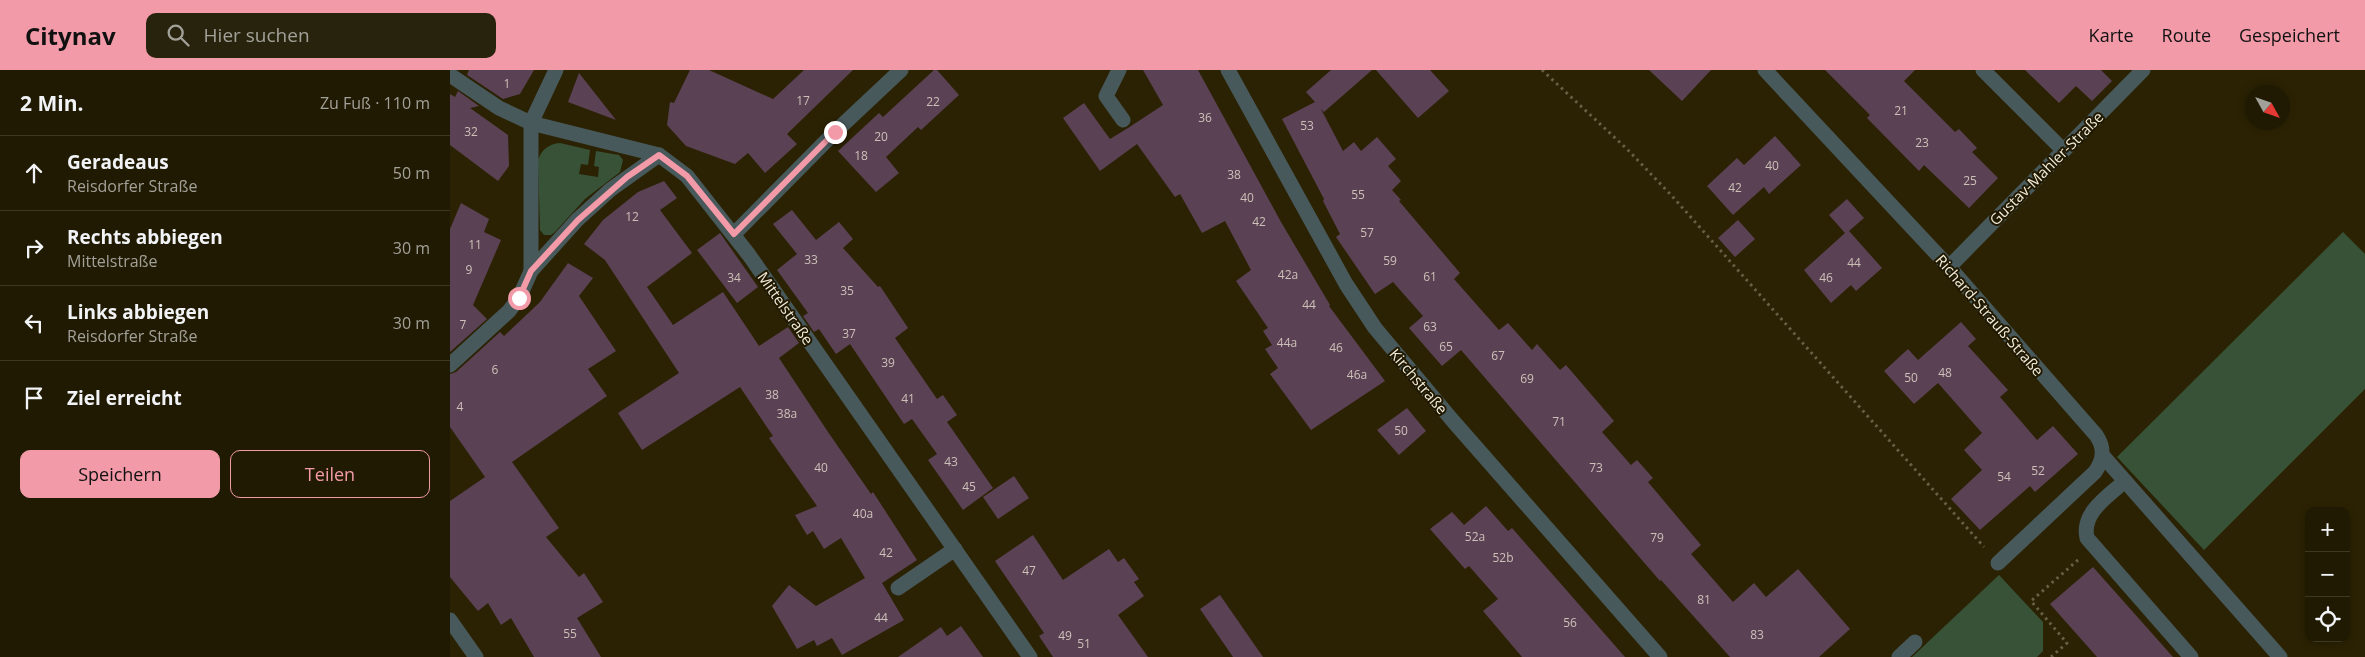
<!DOCTYPE html>
<html lang="de">
<head>
<meta charset="utf-8">
<style>
	:root { --surface:#201a02; --page:#28230c; --text:#f1f3f6; --muted:#a2a199; --line:#3d3824; --accent:#f39aa8 }
	body { margin:0; font-family:"Open Sans",sans-serif; background:var(--page); color:var(--text) }
	.controls { position:absolute; right:15px; bottom:15px; display:grid; overflow:hidden; border-radius:10px; box-shadow:0 2px 8px #0003 }
	.controls button { width:45px; height:45px; display:grid; place-items:center; padding:0; border:0; border-bottom:1px solid var(--line); background:var(--surface); color:var(--text); font:25px sans-serif }
	.compass { position:absolute; left:1795px; top:15px; width:45px; height:45px; border-radius:50%; background:var(--surface); box-shadow:0 2px 8px #0003; rotate:130deg }
	.stop { position:absolute; width:15px; height:15px; margin:-11px; border:4px solid #f39aa8; border-radius:50%; background:#fff }
	.stop.end { background:#f39aa8; border-color:#fff; box-shadow:0 1px 5px #0008 }
	.list { margin:0; padding:0; list-style:none }
	h2 { display:flex; justify-content:space-between; align-items:center; height:65px; margin:0; padding:0 20px; font-size:21px }
	h2 small { font-size:16px; font-weight:400; color:var(--muted) }
	.list li { display:grid; grid-template-columns:32px 1fr auto; gap:15px; align-items:center; box-sizing:border-box; height:75px; padding:0 20px; border-top:1px solid var(--line) }
	.list b { display:block; font-size:19px; white-space:nowrap }
	.list p { margin:0; font-size:16px; white-space:nowrap; color:var(--muted) }
	.list em { font-size:16px; font-style:normal; color:var(--muted) }
	.actions { display:flex; gap:10px; padding:15px 20px }
	.actions a { flex:1; padding:11px 0; border:1px solid var(--accent); border-radius:10px; text-align:center; font-size:18px; color:var(--accent) }
	.actions .main { background:var(--accent); color:#111 }
	.icon { flex:none; width:28px; height:28px; fill:none; stroke:currentColor; stroke-width:2; stroke-linecap:round; stroke-linejoin:round }
	.map { position:relative; flex:none; width:1915px; height:587px; overflow:hidden }
	header { display:flex; align-items:center; gap:30px; box-sizing:border-box; height:70px; padding:0 25px; background:var(--accent); color:#111 }
	header strong { font-size:24px }
	nav { display:flex; gap:28px; margin-inline-start:auto; font-size:18px }
	.search { width:350px; height:45px; background:var(--page); display:flex; align-items:center; gap:12px; box-sizing:border-box; padding:0 18px; border-radius:10px; color:var(--muted); font-size:19px }
	main { display:flex }
	aside { flex:1; background:var(--surface) }
	.map>svg:first-child { display:block }
	.green { fill:#375237 }
	.building { fill:#5b4154 }
	.lines { fill:none; stroke-linecap:round; stroke-linejoin:round }
	.path { stroke:#686045; stroke-width:3; stroke-dasharray:2.5 4; stroke-linecap:butt }
	.minor { stroke:#48595b; stroke-width:15 }
	.route { stroke:#f39aa8; stroke-width:6 }
	.labels { text-anchor:middle; dominant-baseline:central; stroke-width:4; stroke-linejoin:round; paint-order:stroke }
	.number-label { font-size:12px; fill:#ccc0b8 }
	.street-label { font-size:15px; fill:#f1ebda; stroke:#211800 }
</style>
</head>
<body>
<header>
<strong>Citynav</strong>
<div class="search"><svg class="icon" aria-label="search" viewBox="0 0 24 24"><circle cx="10" cy="10" r="6"/><path d="M15 15l6 6"/></svg>Hier suchen</div>
<nav><a>Karte</a><a>Route</a><a>Gespeichert</a></nav>
</header>
<main>
<aside>
<h2>2 Min.<small>Zu Fuß · 110 m</small></h2>
<ul class="list">
<li><svg class="icon" aria-label="ahead" viewBox="0 0 24 24"><path d="M12 20V5M6 11l6-6 6 6"/></svg><div><b>Geradeaus</b><p>Reisdorfer Straße</p></div><em>50 m</em></li>
<li><svg class="icon" aria-label="right" viewBox="0 0 24 24"><path d="M7 20v-9h11M14 6l5 5-5 5"/></svg><div><b>Rechts abbiegen</b><p>Mittelstraße</p></div><em>30 m</em></li>
<li><svg class="icon" aria-label="left" viewBox="0 0 24 24"><path d="M17 20v-9H6M10 6l-5 5 5 5"/></svg><div><b>Links abbiegen</b><p>Reisdorfer Straße</p></div><em>30 m</em></li>
<li><svg class="icon" aria-label="arrive" viewBox="0 0 24 24"><path d="M6 21V4h12l-3 4 3 4H6"/></svg><div><b>Ziel erreicht</b></div></li>
</ul>
<div class="actions"><a class="main">Speichern</a><a>Teilen</a></div>
</aside>
<div class="map">
<svg width="1915" height="587" viewBox="0 0 1915 587">
	<rect width="100%" height="100%" fill="#2b2203"/>
	<!-- green -->
	<g class="green">
		<path d="M 110,73 L 140,80 L 138,95 L 131,94 L 129,104 L 148,107 L 149,97 L 144,96 L 146,81 L 169,85 L 173,90 L 170,102 L 135,129 L 105,162 L 101,165 L 94,165 L 90,160 L 88,90 C 92,79 99,74 110,73 Z"/>
		<path d="M 1893,162 L 1915,184 L 1915,319 L 1754,480 L 1667,387 Z"/>
		<path d="M 1549,505 L 1593,552 L 1593,581 L 1587,587 L 1462,587 Z"/>
	</g>
	<!-- building -->
	<g class="building">
		<path d="M 19,0 L 84,0 L 70,24 L 53,29 L 17,5 Z"/>
		<path d="M 240,0 L 259,0 L 323,29 L 354,0 L 403,0 L 337,64 L 347,74 L 315,103 L 298,83 L 285,94 L 236,76 L 217,55 L 220,32 L 224,33 Z"/>
		<path d="M 484,0 L 487,0 L 509,25 L 471,60 L 468,57 L 436,87 L 449,103 L 426,122 L 388,81 L 429,43 L 433,47 Z"/>
		<path d="M 693,0 L 748,0 L 831,152 L 880,235 L 879,236 L 935,311 L 861,360 L 820,304 L 828,298 L 815,279 L 822,275 L 813,261 L 818,258 L 786,211 L 801,200 L 775,151 L 752,163 L 730,124 L 725,127 L 687,74 L 650,101 L 613,48 L 634,33 L 660,69 L 678,58 L 713,35 Z"/>
		<path d="M 881,0 L 922,0 L 874,42 L 871,39 L 893,81 L 904,72 L 911,81 L 927,67 L 946,89 L 938,96 L 951,111 L 942,120 L 951,130 L 949,131 L 1010,203 L 1004,209 L 1049,260 L 1058,253 L 1082,280 L 1087,274 L 1110,300 L 1116,295 L 1164,351 L 1152,362 L 1181,395 L 1187,390 L 1203,408 L 1198,412 L 1251,475 L 1241,484 L 1283,532 L 1304,513 L 1316,527 L 1348,499 L 1400,559 L 1369,587 L 1280,587 L 1211,510 L 1210,511 L 1011,280 L 992,296 L 959,258 L 973,246 L 943,212 L 925,224 L 886,167 L 890,164 L 873,131 L 874,129 L 832,49 L 865,32 L 856,22 Z"/>
		<path d="M 926,0 L 980,0 L 999,21 L 968,48 Z"/>
		<path d="M 1199,0 L 1261,0 L 1232,31 Z"/>
		<path d="M 1375,0 L 1465,0 L 1454,11 L 1505,62 L 1509,59 L 1527,78 L 1522,82 L 1548,108 L 1519,138 L 1474,95 L 1469,101 L 1417,48 L 1420,45 Z"/>
		<path d="M 1575,0 L 1651,0 L 1662,11 L 1642,31 L 1626,16 L 1609,33 Z"/>
		<path d="M 129,3 L 166,50 L 118,32 Z"/>
		<path d="M 8,21 L 29,36 L 20,38 L 58,65 L 59,96 L 48,111 L 0,75 L 0,24 L 5,27 Z"/>
		<path d="M 1325,66 L 1351,95 L 1319,124 L 1314,117 L 1283,145 L 1257,116 L 1287,88 L 1294,95 Z"/>
		<path d="M 214,111 L 227,128 L 210,140 L 242,183 L 197,217 L 223,255 L 273,222 L 309,276 L 338,257 L 349,273 L 329,288 L 378,362 L 421,424 L 423,422 L 467,490 L 432,513 L 454,550 L 392,585 L 382,568 L 367,576 L 364,570 L 347,579 L 322,536 L 339,515 L 366,536 L 415,508 L 391,468 L 374,479 L 363,461 L 357,465 L 345,445 L 367,436 L 319,368 L 323,366 L 290,317 L 192,380 L 168,343 L 229,303 L 155,190 L 134,174 L 153,150 L 188,122 Z"/>
		<path d="M 1397,129 L 1414,148 L 1399,161 L 1432,198 L 1406,221 L 1401,215 L 1381,233 L 1354,200 L 1395,163 L 1379,145 Z"/>
		<path d="M 11,133 L 39,149 L 34,162 L 51,170 L 23,235 L 37,249 L 0,282 L 0,159 Z"/>
		<path d="M 342,140 L 366,170 L 389,152 L 403,169 L 393,178 L 428,217 L 430,216 L 458,258 L 445,268 L 487,329 L 493,325 L 507,345 L 497,352 L 543,418 L 513,440 L 478,390 L 487,384 L 462,349 L 454,354 L 400,274 L 386,284 L 369,259 L 364,262 L 353,246 L 358,243 L 327,200 L 347,184 L 323,154 Z"/>
		<path d="M 1288,150 L 1305,169 L 1285,187 L 1268,168 Z"/>
		<path d="M 270,163 L 308,217 L 287,233 L 247,180 Z"/>
		<path d="M 118,193 L 143,208 L 129,226 L 166,281 L 138,299 L 157,326 L 62,392 L 109,458 L 96,467 L 129,507 L 134,503 L 153,532 L 127,548 L 151,587 L 84,587 L 61,548 L 51,555 L 38,533 L 28,541 L 0,507 L 0,431 L 35,407 L 0,357 L 0,304 L 6,302 L 50,262 L 54,266 L 90,232 Z"/>
		<path d="M 1511,252 L 1526,269 L 1518,276 L 1558,320 L 1550,327 L 1587,370 L 1603,356 L 1628,384 L 1585,422 L 1580,416 L 1530,460 L 1501,429 L 1532,400 L 1514,380 L 1532,363 L 1488,313 L 1464,334 L 1434,301 L 1458,279 L 1468,290 Z"/>
		<path d="M 957,338 L 976,361 L 949,385 L 927,360 Z"/>
		<path d="M 564,406 L 579,428 L 548,449 L 533,427 Z"/>
		<path d="M 1036,436 L 1058,461 L 1062,458 L 1175,587 L 1072,587 L 1033,541 L 1048,529 L 1019,496 L 1015,499 L 980,459 L 1002,442 L 1014,455 Z"/>
		<path d="M 583,465 L 613,510 L 659,479 L 668,492 L 674,488 L 689,509 L 684,512 L 694,526 L 668,545 L 698,587 L 603,587 L 589,566 L 594,563 L 545,491 Z"/>
		<path d="M 1643,497 L 1723,587 L 1647,587 L 1600,534 Z"/>
		<path d="M 770,525 L 813,587 L 783,587 L 750,539 Z"/>
		<path d="M 511,556 L 533,587 L 448,587 L 491,557 L 497,566 Z"/>
	</g>
	<g class="lines">
		<!-- path -->
		<g class="path">
			<path d="M 1092,0 L 1177,79 L 1222,126 L 1534,477"/>
			<path d="M 1601,587 L 1617,573 L 1581,531 L 1628,490"/>
		</g>
		<!-- minor -->
		<g class="minor">
			<path d="M 669,0 L 656,26 L 673,50"/>
			<path d="M 778,0 L 896,214 L 925,258 L 1003,351 L 1210,587"/>
			<path d="M 1315,0 L 1499,197 L 1646,365 C 1655,378 1654,389 1645,402 L 1548,493"/>
			<path d="M 1533,0 L 1613,80"/>
			<path d="M 0,5 L 49,38 L 81,53 L 209,85 L 237,106 L 299,185 L 580,587"/>
			<path d="M 284,164 L 385,62 L 451,0"/>
			<path d="M 1499,197 L 1693,0"/>
			<path d="M 81,201 L 81,53 L 106,0"/>
			<path d="M 0,295 L 59,241 L 69,228 L 81,201 L 127,150 L 160,120 L 209,85"/>
			<path d="M 1653,386 L 1830,587"/>
			<path d="M 1675,411 C 1658,426 1631,443 1637,468 L 1741,587"/>
			<path d="M 448,518 L 505,479"/>
			<path d="M 0,550 L 26,587"/>
			<path d="M 1449,587 L 1465,572"/>
		</g>
	</g>
	<g class="lines">
		<!-- route -->
		<path class="route" d="M 69,228 L 81,201 L 128,150 L 177,107 L 209,85 L 237,106 L 284,164 L 385,62"/>
	</g>
	<g class="labels">
		<!-- number labels -->
		<g class="number-label">
			<text x="57" y="13">1</text>
			<text x="353" y="30">17</text>
			<text x="483" y="31">22</text>
			<text x="1451" y="40">21</text>
			<text x="755" y="47">36</text>
			<text x="857" y="55">53</text>
			<text x="21" y="61">32</text>
			<text x="431" y="66">20</text>
			<text x="1472" y="72">23</text>
			<text x="411" y="85">18</text>
			<text x="1322" y="95">40</text>
			<text x="784" y="104">38</text>
			<text x="1520" y="110">25</text>
			<text x="1285" y="117">42</text>
			<text x="908" y="124">55</text>
			<text x="797" y="127">40</text>
			<text x="182" y="146">12</text>
			<text x="809" y="151">42</text>
			<text x="917" y="162">57</text>
			<text x="25" y="174">11</text>
			<text x="361" y="189">33</text>
			<text x="940" y="190">59</text>
			<text x="1404" y="192">44</text>
			<text x="19" y="199">9</text>
			<text x="838" y="204">42a</text>
			<text x="980" y="206">61</text>
			<text x="284" y="207">34</text>
			<text x="1376" y="207">46</text>
			<text x="397" y="220">35</text>
			<text x="859" y="234">44</text>
			<text x="13" y="254">7</text>
			<text x="980" y="256">63</text>
			<text x="399" y="263">37</text>
			<text x="837" y="272">44a</text>
			<text x="996" y="276">65</text>
			<text x="886" y="277">46</text>
			<text x="1048" y="285">67</text>
			<text x="438" y="292">39</text>
			<text x="45" y="299">6</text>
			<text x="1495" y="302">48</text>
			<text x="907" y="304">46a</text>
			<text x="1461" y="307">50</text>
			<text x="1077" y="308">69</text>
			<text x="322" y="324">38</text>
			<text x="458" y="328">41</text>
			<text x="10" y="336">4</text>
			<text x="337" y="343">38a</text>
			<text x="1109" y="351">71</text>
			<text x="951" y="360">50</text>
			<text x="501" y="391">43</text>
			<text x="371" y="397">40</text>
			<text x="1146" y="397">73</text>
			<text x="1588" y="400">52</text>
			<text x="1554" y="406">54</text>
			<text x="519" y="416">45</text>
			<text x="413" y="443">40a</text>
			<text x="1025" y="466">52a</text>
			<text x="1207" y="467">79</text>
			<text x="436" y="482">42</text>
			<text x="1053" y="487">52b</text>
			<text x="579" y="500">47</text>
			<text x="1254" y="529">81</text>
			<text x="431" y="547">44</text>
			<text x="1120" y="552">56</text>
			<text x="120" y="563">55</text>
			<text x="1307" y="564">83</text>
			<text x="615" y="565">49</text>
			<text x="634" y="573">51</text>
		</g>
		<!-- street labels -->
		<g class="street-label">
			<text transform="translate(1596 98) rotate(-45)">Gustav-Mahler-Straße</text>
			<text transform="translate(336 238) rotate(55)">Mittelstraße</text>
			<text transform="translate(1540 245) rotate(49)">Richard-Strauß-Straße</text>
			<text transform="translate(969 311) rotate(50)">Kirchstraße</text>
		</g>
	</g>
</svg>
<div class="controls">
<button>+</button>
<button>−</button>
<button><svg class="icon" aria-label="locate" viewBox="0 0 24 24"><circle cx="12" cy="12" r="6"/><path d="M12 2v4M12 18v4M2 12h4M18 12h4"/></svg></button>
</div>
<svg class="compass" viewBox="-18 -18 36 36"><path d="M0-13l5 13h-10z" fill="#e53935"/><path d="M0 13l5-13h-10z" fill="#a2a199"/></svg>
<div class="stop" style="left:69px;top:228px"></div>
<div class="stop end" style="left:385px;top:62px"></div>
</div>
</main>
</body>
</html>
